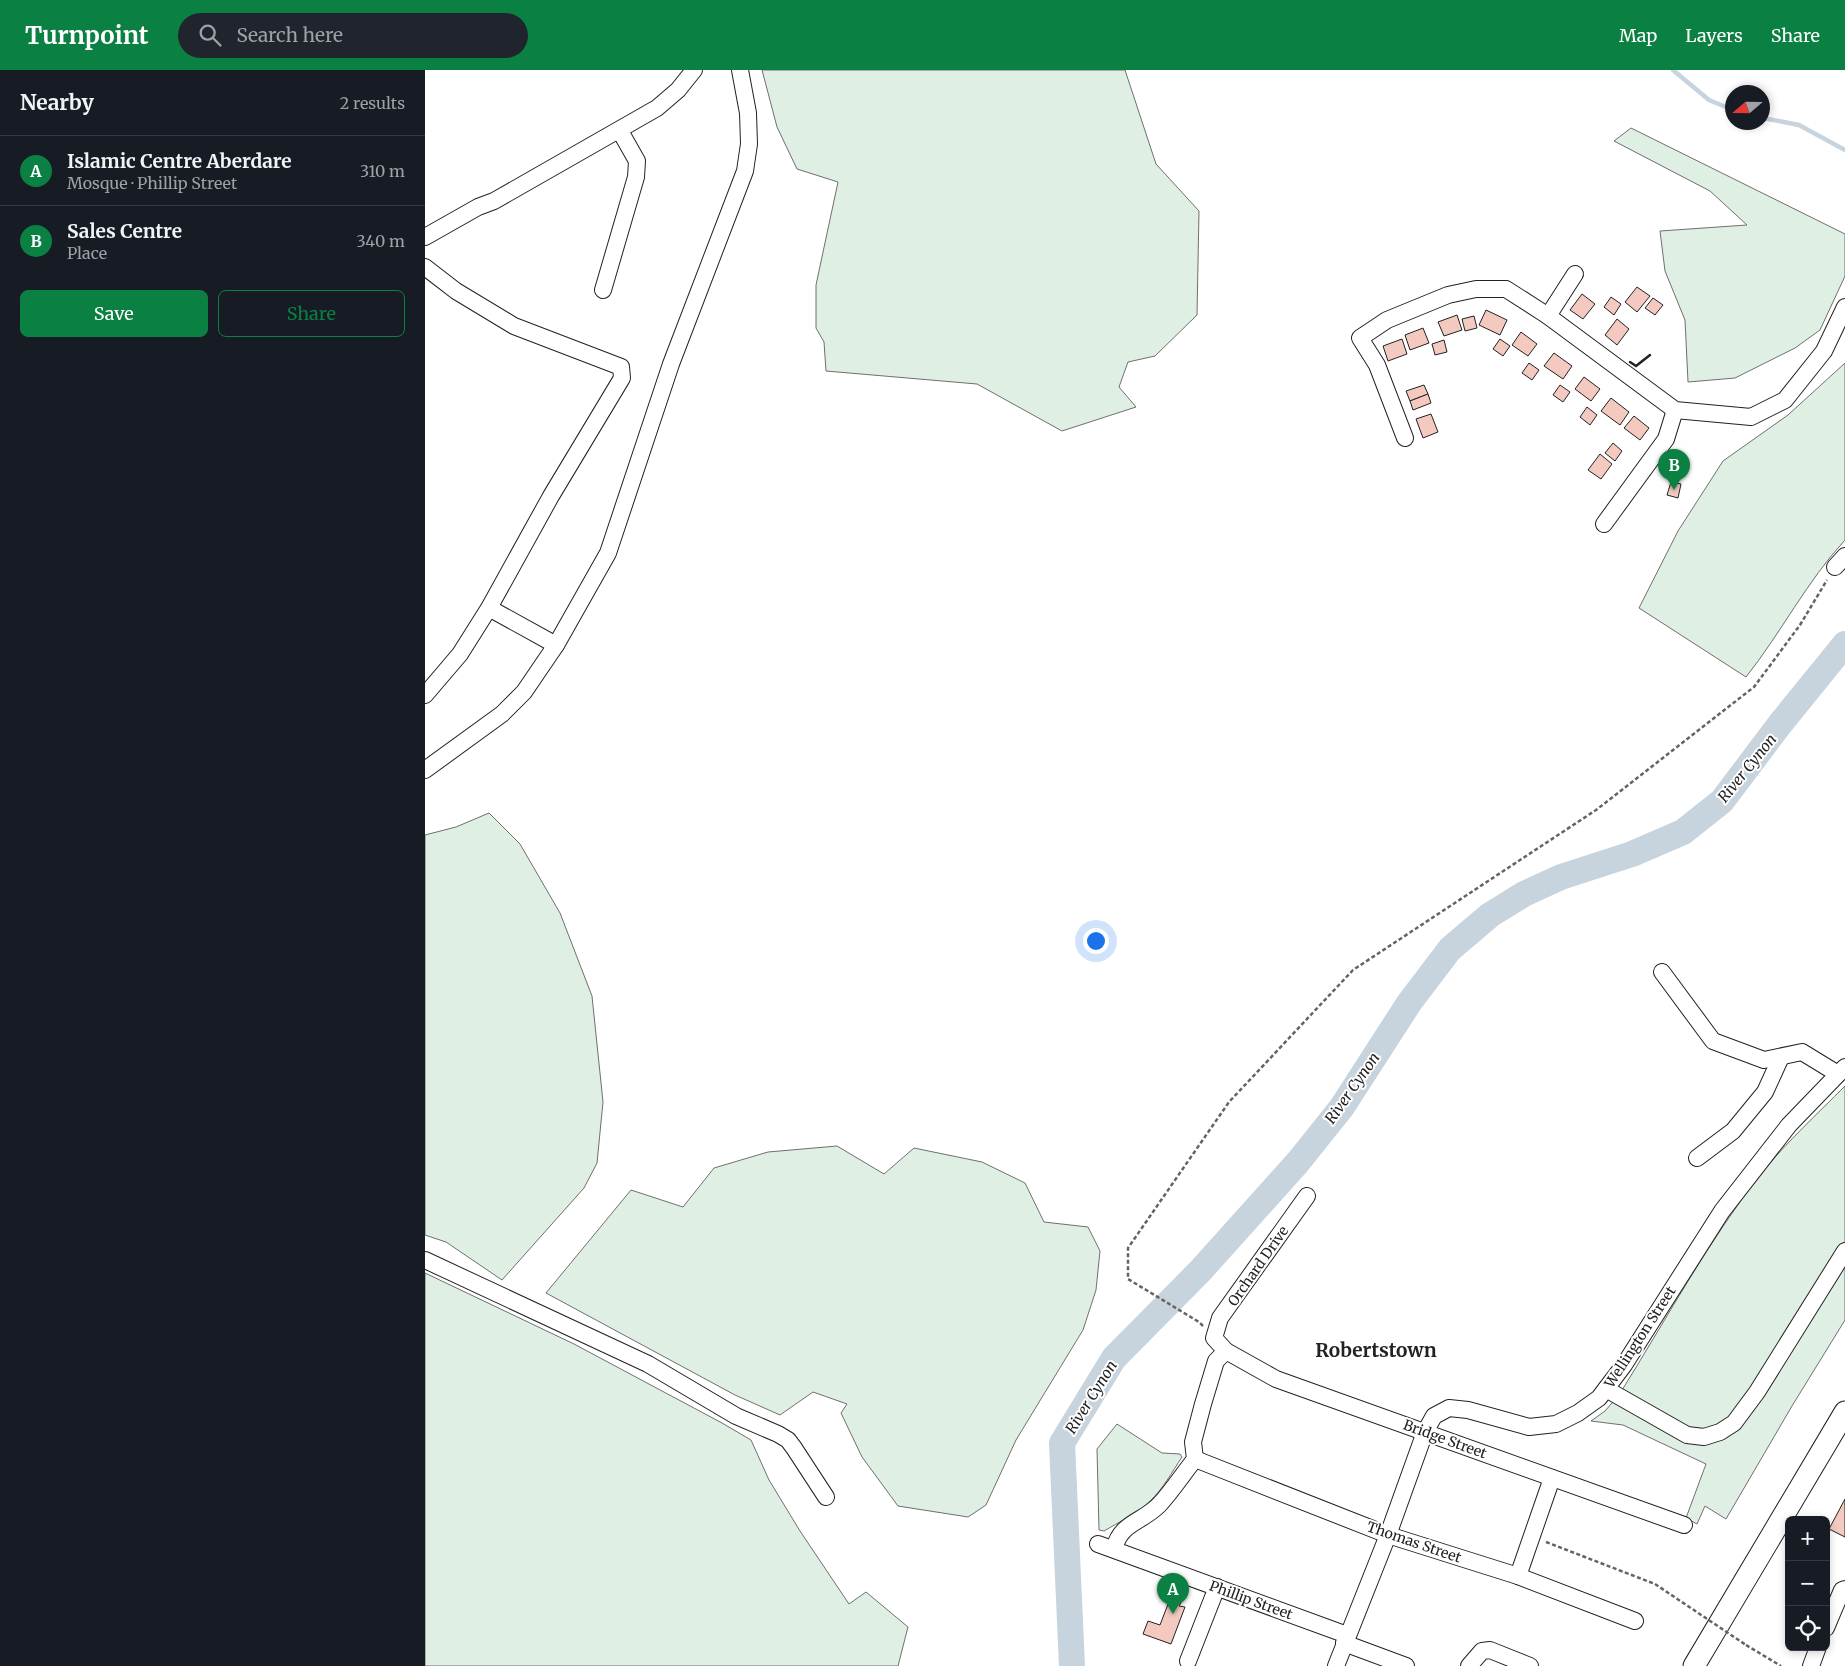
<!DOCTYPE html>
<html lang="en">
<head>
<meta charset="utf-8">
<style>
	:root { --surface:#171b24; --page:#20242c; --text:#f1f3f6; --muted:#9ea1a6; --line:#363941; --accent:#0b8043 }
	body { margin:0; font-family:Merriweather,serif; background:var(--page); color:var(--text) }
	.controls { position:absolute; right:15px; bottom:15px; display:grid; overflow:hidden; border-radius:8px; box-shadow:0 2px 8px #0003 }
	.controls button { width:45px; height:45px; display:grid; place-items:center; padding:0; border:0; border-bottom:1px solid var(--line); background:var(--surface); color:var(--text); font:25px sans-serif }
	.compass { position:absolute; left:1300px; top:15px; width:45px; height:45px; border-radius:50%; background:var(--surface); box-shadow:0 2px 8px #0003; rotate:250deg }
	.you { position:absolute; left:670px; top:870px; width:18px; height:18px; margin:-12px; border:4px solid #fff; border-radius:50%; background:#1a73e8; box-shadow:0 0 0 8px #1a73e833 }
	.badge { display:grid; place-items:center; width:32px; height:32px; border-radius:50%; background:var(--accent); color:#fff; font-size:16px; font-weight:700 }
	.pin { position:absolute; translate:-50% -41px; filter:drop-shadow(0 1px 2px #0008) }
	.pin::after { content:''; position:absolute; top:26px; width:18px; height:15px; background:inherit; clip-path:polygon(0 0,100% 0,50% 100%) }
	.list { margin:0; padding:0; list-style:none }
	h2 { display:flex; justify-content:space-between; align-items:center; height:65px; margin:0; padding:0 20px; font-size:21px }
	h2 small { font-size:16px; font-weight:400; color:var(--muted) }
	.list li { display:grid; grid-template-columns:32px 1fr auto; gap:15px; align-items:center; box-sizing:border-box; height:70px; padding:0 20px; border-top:1px solid var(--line) }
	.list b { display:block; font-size:19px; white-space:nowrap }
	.list p { margin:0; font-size:16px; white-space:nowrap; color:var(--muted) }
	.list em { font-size:16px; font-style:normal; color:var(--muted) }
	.actions { display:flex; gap:10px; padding:15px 20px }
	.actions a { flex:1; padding:11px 0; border:1px solid var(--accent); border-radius:8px; text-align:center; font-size:18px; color:var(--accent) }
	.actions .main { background:var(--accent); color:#fff }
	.icon { flex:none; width:28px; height:28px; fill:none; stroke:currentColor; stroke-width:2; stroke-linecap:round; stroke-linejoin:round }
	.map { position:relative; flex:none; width:1420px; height:1596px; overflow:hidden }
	header { display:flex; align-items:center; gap:30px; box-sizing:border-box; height:70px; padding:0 25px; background:var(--accent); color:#fff }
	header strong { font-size:24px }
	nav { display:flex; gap:28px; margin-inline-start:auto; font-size:18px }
	.search { width:350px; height:45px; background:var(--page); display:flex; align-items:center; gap:12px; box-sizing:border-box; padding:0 18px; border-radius:28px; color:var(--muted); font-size:19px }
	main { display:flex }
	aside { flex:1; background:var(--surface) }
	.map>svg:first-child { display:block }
	.green { fill:#e0efe3; stroke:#6f6f6f }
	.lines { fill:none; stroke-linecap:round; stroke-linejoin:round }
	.stream { stroke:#c7d3dd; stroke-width:4.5 }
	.river { stroke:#c7d3dd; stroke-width:26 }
	.building { fill:#f3c9c0; stroke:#222 }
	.minor-casing { stroke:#222; stroke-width:18 }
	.major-casing { stroke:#222; stroke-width:23 }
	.path { stroke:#646464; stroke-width:2.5; stroke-dasharray:4 2.5; stroke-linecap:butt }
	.minor { stroke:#fff; stroke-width:16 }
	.major { stroke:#fff; stroke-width:21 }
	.path-bridge { stroke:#646464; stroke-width:2.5; stroke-dasharray:4 2.5; stroke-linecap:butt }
	.wall { stroke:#222; stroke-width:2.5 }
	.labels { text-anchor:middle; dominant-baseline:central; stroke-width:4; stroke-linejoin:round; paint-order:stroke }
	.street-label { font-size:14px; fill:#222; stroke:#fff }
	.water-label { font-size:15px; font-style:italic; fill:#222; stroke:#fff }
	.district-label { font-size:19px; font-weight:bold; fill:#222; stroke:#fff }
</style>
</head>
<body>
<header>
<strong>Turnpoint</strong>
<div class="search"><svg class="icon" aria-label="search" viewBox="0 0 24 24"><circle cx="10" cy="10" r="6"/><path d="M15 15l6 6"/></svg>Search here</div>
<nav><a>Map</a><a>Layers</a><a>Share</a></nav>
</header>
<main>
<aside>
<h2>Nearby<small>2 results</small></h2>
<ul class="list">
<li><span class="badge">A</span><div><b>Islamic Centre Aberdare</b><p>Mosque · Phillip Street</p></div><em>310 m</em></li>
<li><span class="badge">B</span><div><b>Sales Centre</b><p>Place</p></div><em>340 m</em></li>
</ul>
<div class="actions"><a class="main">Save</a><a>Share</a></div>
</aside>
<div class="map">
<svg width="1420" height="1596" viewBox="0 0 1420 1596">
	<rect width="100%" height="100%" fill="#fff"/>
	<!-- green -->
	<g class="green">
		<path d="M 337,0 L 700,0 L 731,94 L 774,141 L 772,245 L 730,286 L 703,292 L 694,317 L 711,337 L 637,361 L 552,314 L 401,301 L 399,272 L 391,258 L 391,215 L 413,112 L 372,99 L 352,57 Z"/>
		<path d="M 1206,58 L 1420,164 L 1420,206 L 1395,260 L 1370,278 L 1310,308 L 1263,312 L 1260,250 L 1240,201 L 1235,161 L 1322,155 L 1285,121 L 1189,71 Z"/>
		<path d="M 1420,293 L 1420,470 C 1382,511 1356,563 1321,607 L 1214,538 L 1253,461 L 1298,391 L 1363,345 Z"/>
		<path d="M 64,743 L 95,774 L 135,843 L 167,926 L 178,1032 L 172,1093 L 159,1118 L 77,1210 L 21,1172 L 0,1165 L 0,765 L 31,757 Z"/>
		<path d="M 1420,1016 L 1420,1250 L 1367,1336 L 1301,1449 L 1280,1436 L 1272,1454 L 1261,1448 L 1281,1394 L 1198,1355 L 1166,1351 L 1180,1341 L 1194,1325 C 1241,1250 1283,1171 1338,1101 C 1363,1071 1392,1044 1420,1016 Z"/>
		<path d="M 412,1076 L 459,1104 L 489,1078 L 557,1092 L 600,1113 L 619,1152 L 663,1157 L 675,1181 L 671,1220 L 658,1260 L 591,1370 L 561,1435 L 543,1447 L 473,1436 L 437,1387 L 416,1343 L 422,1334 L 388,1322 L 355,1345 L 310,1325 L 121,1223 L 206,1120 L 258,1137 L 289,1098 L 343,1082 Z"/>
		<path d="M 0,1203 L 149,1274 L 297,1353 L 326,1370 L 344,1410 L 375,1461 L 424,1534 L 441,1522 L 483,1557 L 473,1596 L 0,1596 Z"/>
		<path d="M 692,1354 L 737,1383 L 755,1384 L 757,1387 C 747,1402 738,1419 725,1431 C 712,1444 694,1452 679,1461 L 674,1460 L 672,1379 Z"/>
	</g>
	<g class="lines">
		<!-- stream -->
		<g class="stream">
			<path d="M 1248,0 L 1284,30 L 1308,40"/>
			<path d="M 1338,48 L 1374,55 L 1420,80"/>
		</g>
		<!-- river -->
		<path class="river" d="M 647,1596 L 637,1373 L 689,1288 L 776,1200 L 873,1092 L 917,1037 L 984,933 L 1025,879 L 1065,845 L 1099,824 L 1136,807 L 1207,784 L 1258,762 L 1297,731 L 1355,654 L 1420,574"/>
	</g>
	<!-- building -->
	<g class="building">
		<path d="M 1212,217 L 1225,226 L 1212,242 L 1200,232 Z"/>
		<path d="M 1157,224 L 1170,234 L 1158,249 L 1145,240 Z"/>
		<path d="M 1186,227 L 1196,234 L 1189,245 L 1179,237 Z"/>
		<path d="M 1228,228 L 1238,235 L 1230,245 L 1220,238 Z"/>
		<path d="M 1061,240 L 1082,250 L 1075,265 L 1054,255 Z"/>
		<path d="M 1032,245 L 1037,260 L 1019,266 L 1013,252 Z"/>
		<path d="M 1049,246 L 1052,258 L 1040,261 L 1037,249 Z"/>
		<path d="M 1192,249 L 1204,259 L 1192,275 L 1180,265 Z"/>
		<path d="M 998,258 L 1004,273 L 985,280 L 980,265 Z"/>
		<path d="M 1096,262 L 1112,274 L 1103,286 L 1087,275 Z"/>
		<path d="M 977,269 L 982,284 L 963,291 L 958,276 Z"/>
		<path d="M 1075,269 L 1085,276 L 1078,286 L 1068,279 Z"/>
		<path d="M 1019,270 L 1022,282 L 1010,285 L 1007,274 Z"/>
		<path d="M 1129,283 L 1147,296 L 1138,309 L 1119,296 Z"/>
		<path d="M 1104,293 L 1114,300 L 1107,310 L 1097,303 Z"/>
		<path d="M 1159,307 L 1175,319 L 1166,331 L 1150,319 Z"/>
		<path d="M 999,315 L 1003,324 L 985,331 L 981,321 Z"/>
		<path d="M 1135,315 L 1145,322 L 1138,332 L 1128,325 Z"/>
		<path d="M 1003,324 L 1006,333 L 988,340 L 985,331 Z"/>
		<path d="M 1186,328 L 1204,342 L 1195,355 L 1176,341 Z"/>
		<path d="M 1162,337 L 1172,345 L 1165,355 L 1155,347 Z"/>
		<path d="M 1006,344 L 1013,362 L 998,368 L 991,349 Z"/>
		<path d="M 1209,346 L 1224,358 L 1215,370 L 1199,358 Z"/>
		<path d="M 1188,373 L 1197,381 L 1190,391 L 1180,383 Z"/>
		<path d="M 1175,384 L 1187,394 L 1176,409 L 1163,400 Z"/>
		<path d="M 1246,412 L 1256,414 L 1253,428 L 1242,425 Z"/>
		<path d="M 1420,1429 L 1420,1467 L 1404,1459 Z"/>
		<path d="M 748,1521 L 752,1523 L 751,1527 L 758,1529 L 754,1536 L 760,1537 L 746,1574 L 718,1564 L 723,1551 L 735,1555 Z"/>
	</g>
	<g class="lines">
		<defs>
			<g id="minor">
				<path d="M 0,167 L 53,137 L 69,131 L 232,38 L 253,20 L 269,0"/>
				<path d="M 0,197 L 31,221 L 89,256 L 196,297 L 197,308 L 126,426 L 64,538 L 35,584 L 0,625"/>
				<path d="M 178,220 L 211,107 L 212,91 L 195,61"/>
				<path d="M 1123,246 L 1150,204"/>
				<path d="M 980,368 L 952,295 L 935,268 L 962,250 L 1023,225 L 1051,219 L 1081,219 L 1123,246 L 1250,340 L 1326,347 L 1360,330 L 1399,281 L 1420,237"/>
				<path d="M 1179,454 L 1241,369 L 1250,340"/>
				<path d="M 1410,497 L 1420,486"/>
				<path d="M 64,538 L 131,575"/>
				<path d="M 0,700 L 77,644 L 99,622 L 131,575 L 183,483 L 246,294 L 320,101 L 324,74 L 323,43 L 315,0"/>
				<path d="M 1237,902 L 1288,971 L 1339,990 L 1377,982 L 1413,1004"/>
				<path d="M 1272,1088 L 1308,1061 L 1340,1022 L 1356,987"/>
				<path d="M 882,1126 L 795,1248 L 789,1268 L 801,1281 L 851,1309 L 1259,1455"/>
				<path d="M 0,1190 L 223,1294 L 311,1346 L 353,1364 L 363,1370 L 369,1378 L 401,1427"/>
				<path d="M 1181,1319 L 1262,1365 L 1279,1367 L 1295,1362 L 1309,1353 L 1332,1322 L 1420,1181"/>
				<path d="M 770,1389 L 963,1465 L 1093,1506 L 1210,1551"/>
				<path d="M 673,1474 L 922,1565"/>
				<path d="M 689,1479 C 696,1452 716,1453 734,1435 C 747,1421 758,1404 770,1389 L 768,1372 L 778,1334 L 791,1291 L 801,1281"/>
				<path d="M 1093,1506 L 1127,1408"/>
				<path d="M 1401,1558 L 1417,1520 L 1420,1519"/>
				<path d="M 919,1573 L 981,1596"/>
				<path d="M 763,1591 L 792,1517"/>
				<path d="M 911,1596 L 963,1465 L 1000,1362 L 1009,1346 L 1024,1338 L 1043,1340 L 1104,1357 L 1131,1354 L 1153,1343 L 1174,1328 L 1199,1295 L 1297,1141 L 1364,1055 L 1420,997"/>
				<path d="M 1044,1596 L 1057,1581 L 1065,1580 L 1105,1596"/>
				<path d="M 1386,1596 L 1393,1577"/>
			</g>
			<path id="major" d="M 1269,1596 L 1420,1342"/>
		</defs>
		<!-- minor casing -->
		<use href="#minor" class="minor-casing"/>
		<!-- major casing -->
		<use href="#major" class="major-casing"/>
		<!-- path -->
		<g class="path">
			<path d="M 778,1256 L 774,1252 L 703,1209 L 703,1178 L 804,1032 L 928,900 L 1171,740 L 1329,617 L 1375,555 L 1402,510"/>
			<path d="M 1121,1472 L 1230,1514"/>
			<path d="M 1321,1575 L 1356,1596"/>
		</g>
		<!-- minor -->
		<use href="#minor" class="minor"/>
		<!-- major -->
		<use href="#major" class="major"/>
		<!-- path-bridge -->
		<path class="path-bridge" d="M 1230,1514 L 1321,1575"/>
		<!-- wall -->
		<path class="wall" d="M 1205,292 L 1211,296 L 1225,285"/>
	</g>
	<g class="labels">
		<!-- street labels -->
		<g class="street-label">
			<text transform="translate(833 1196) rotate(-55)">Orchard Drive</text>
			<text transform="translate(1215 1267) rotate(-57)">Wellington Street</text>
			<text transform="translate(1020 1369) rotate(20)">Bridge Street</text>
			<text transform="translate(989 1472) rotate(19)">Thomas Street</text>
			<text transform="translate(826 1530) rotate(20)">Phillip Street</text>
		</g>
		<!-- water labels -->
		<g class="water-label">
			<text transform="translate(1322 698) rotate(-51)">River Cynon</text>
			<text transform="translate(927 1018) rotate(-55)">River Cynon</text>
			<text transform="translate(666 1327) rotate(-58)">River Cynon</text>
		</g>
		<!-- district labels -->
		<g class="district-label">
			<text x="951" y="1280">Robertstown</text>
		</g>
	</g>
</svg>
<div class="controls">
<button>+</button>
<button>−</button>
<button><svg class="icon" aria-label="locate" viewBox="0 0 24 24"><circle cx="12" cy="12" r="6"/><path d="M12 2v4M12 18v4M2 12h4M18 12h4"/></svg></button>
</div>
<svg class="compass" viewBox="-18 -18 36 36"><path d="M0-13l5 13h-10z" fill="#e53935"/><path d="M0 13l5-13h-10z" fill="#9ea1a6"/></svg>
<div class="you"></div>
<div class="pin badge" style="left:748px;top:1544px">A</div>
<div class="pin badge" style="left:1249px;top:420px">B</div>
</div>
</main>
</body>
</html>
